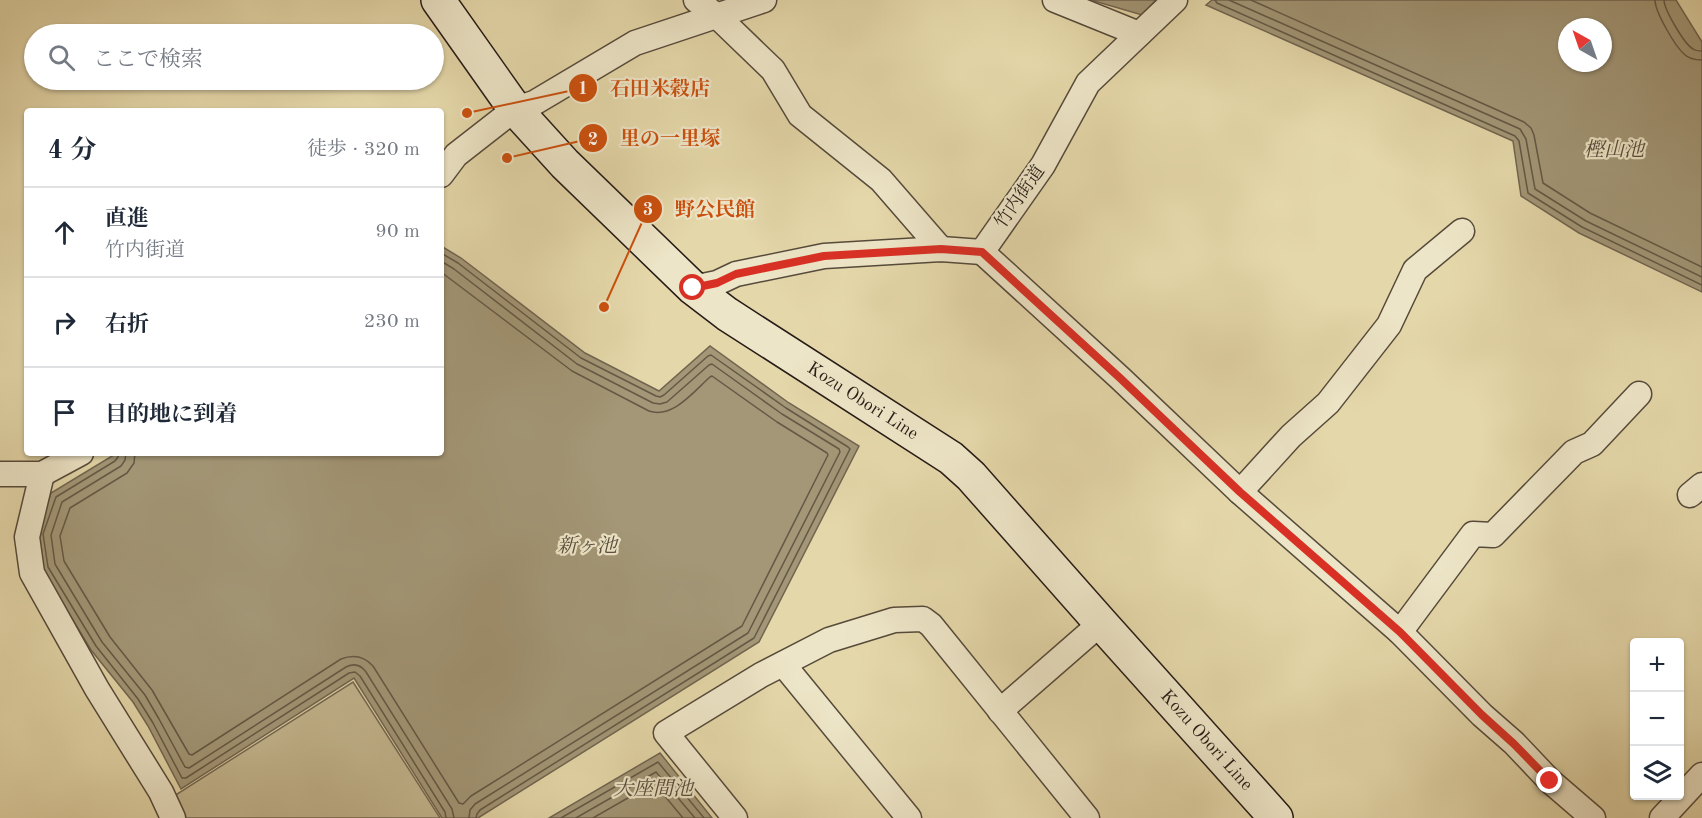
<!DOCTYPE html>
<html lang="ja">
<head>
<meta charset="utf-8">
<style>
	:root { --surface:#fff; --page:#f6f6f7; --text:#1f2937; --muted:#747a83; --line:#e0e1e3 }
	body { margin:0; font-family:"Old Standard TT","Noto Serif JP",serif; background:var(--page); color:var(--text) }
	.controls { position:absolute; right:18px; bottom:18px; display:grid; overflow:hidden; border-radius:6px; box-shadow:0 2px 4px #0004 }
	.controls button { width:54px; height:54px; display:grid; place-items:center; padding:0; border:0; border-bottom:2px solid var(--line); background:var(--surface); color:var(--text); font:30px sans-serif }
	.compass { position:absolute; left:1558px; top:18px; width:54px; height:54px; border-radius:50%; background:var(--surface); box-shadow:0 2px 4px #0004; rotate:320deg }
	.stop { position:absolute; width:18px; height:18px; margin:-14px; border:4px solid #d93025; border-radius:50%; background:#fff }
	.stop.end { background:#d93025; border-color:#fff; box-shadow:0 2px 6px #0008 }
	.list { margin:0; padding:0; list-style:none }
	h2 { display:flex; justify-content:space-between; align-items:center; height:78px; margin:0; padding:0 24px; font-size:26px }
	h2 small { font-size:20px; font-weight:400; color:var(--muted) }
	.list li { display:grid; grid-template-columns:39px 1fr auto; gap:18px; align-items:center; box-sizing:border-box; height:90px; padding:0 24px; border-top:2px solid var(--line) }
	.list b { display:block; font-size:22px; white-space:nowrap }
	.list p { margin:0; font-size:20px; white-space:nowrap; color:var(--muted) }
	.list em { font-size:20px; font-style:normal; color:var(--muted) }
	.icon { flex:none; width:33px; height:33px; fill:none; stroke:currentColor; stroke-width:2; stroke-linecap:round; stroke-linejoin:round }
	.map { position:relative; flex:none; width:1702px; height:818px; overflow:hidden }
	.search { position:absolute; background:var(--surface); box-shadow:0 2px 4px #0004; left:24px; top:24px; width:420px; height:66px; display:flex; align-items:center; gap:15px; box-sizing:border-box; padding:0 21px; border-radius:33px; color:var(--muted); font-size:22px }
	.panel { position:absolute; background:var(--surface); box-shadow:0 2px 4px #0004; left:24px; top:108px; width:420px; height:348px; border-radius:6px }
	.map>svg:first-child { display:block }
	.green { fill:#c4b790; stroke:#756953; stroke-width:1.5 }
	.water { fill:#a39777; stroke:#716550; stroke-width:1.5; fill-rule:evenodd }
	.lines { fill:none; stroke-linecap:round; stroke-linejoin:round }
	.shore { stroke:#645946; stroke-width:1.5 }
	.street-casing { stroke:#564a3b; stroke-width:27 }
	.secondary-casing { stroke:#261b16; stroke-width:36 }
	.street { stroke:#ede5c7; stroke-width:24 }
	.secondary { stroke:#ede5c7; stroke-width:33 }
	.route { stroke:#d93025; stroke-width:8 }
	.labels { text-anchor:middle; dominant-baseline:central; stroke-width:4.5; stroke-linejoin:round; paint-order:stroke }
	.street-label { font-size:18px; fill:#261b16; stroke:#ede5c7 }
	.water-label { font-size:20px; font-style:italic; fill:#584d3d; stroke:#ede5c7 }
	.leader { fill:none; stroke:#cb500e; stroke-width:2 }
	.callout-dot { fill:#cb500e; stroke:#ede5c7; stroke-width:2 }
	.mark-label { font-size:18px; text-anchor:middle; font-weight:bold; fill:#fff }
	.callout-label { font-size:20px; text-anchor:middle; font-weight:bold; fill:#cb500e; stroke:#ede5c7; stroke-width:4.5; stroke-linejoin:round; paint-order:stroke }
</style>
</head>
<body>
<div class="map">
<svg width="1702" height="818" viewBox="0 0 1702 818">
	<rect width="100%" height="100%" fill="#e4d7a9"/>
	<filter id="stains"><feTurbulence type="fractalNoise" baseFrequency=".00333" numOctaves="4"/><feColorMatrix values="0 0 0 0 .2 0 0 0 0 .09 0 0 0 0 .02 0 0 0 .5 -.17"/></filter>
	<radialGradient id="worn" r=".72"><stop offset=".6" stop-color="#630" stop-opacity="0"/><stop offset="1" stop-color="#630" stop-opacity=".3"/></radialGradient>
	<!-- green -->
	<path class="green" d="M 353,682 L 440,818 L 186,818 L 174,796 Z"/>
	<!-- water -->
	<g class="water">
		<path d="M 1091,0 L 1156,0 L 1142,15 Z"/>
		<path d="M 1212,0 L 1676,0 L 1702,42 L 1702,292 L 1579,233 L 1521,196 L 1513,141 L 1206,5 ZM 1567,27 L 1603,27 L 1603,63 L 1567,63 Z"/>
		<path d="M 441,246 L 461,258 L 585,353 L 659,391 L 710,346 L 789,403 L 859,446 L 759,642 L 478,818 L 442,818 L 354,678 L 181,789 L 148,726 L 133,702 L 91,650 L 42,569 L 37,534 L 51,493 L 117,453 L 441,453 Z"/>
		<path d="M 660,753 L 712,818 L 549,818 Z"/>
	</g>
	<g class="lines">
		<!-- shore -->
		<g class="shore">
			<path d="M 1215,0 L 1217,3 L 1515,136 L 1519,141 L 1528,193 L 1582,227 L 1702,285"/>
			<path d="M 1229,0 L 1520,129 L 1526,139 L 1535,189 L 1586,221 L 1702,277"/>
			<path d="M 1251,0 L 1524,122 L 1531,128 L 1534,135 L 1543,183 L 1590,213 L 1702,267"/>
			<path d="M 1655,0 C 1655,12 1675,46 1684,54 C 1689,59 1695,60 1702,60"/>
			<path d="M 1664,0 C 1664,9 1684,44 1693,49 C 1696,51 1698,51 1702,51"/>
			<path d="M 441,253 L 458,263 L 581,358 L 656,396 L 660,397 L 664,395 L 708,356 L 711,355 L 786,408 L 848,447 L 850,449 L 754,638 L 480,810 L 477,814 L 476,818"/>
			<path d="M 441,261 L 454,269 L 577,364 L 653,403 L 660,404 L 667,402 L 709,365 L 712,364 L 782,414 L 839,449 L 840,452 L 748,633 L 475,804 L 470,810 L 469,818"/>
			<path d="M 119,453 L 118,457 L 115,461 L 56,497 L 43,534 L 48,567 L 96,646 L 138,699 L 153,723 L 182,778 L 186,778 L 349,673 L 355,672 L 360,676 L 445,812 L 446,818"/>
			<path d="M 126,453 L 125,460 L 121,466 L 62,502 L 51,535 L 55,564 L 102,642 L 145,695 L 159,719 L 185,767 L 189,768 L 346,667 C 354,663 361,665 366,672 L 452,809 L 454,818"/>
			<path d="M 135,453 L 134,463 L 127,473 L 70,508 L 60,536 L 64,561 L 110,637 L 152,690 L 189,754 L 192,755 L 341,659 C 354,654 364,656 373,666 L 459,803 L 463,804 L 471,796 L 742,626 L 828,455 L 827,453 L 777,422 L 712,376 L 710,377 C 694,391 673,419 649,411 L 572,371 L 441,272"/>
			<path d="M 561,818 L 658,762 L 704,818"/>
			<path d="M 576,818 L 656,772 L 695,818"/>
			<path d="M 593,818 L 654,783 L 683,818"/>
		</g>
		<defs>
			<g id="street">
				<path d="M 696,0 L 717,16 L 773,70 L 800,115 L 881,180 L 941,249"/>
				<path d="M 1055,0 L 1139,34"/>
				<path d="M 441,175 L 456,155 L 515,109 L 534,103 L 635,43 L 764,0"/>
				<path d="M 982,252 L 1120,378 L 1240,492 L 1400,632 L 1482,715 L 1514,743 L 1550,781 L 1593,818"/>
				<path d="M 982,252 L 1043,165 L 1088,83 L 1175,0"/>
				<path d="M 693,288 L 717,283 L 736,274 L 824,256 L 941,249 L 982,252"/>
				<path d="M 0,474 L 42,474 L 81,453"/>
				<path d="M 42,474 L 27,537 L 32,573 L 97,689 L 161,792 L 173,818"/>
				<path d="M 1240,492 L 1291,436 L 1328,403 L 1389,325 L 1415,270 L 1462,231"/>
				<path d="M 1690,495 L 1702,485"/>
				<path d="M 1400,632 L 1473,534 L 1493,535 L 1574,452 L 1592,444 L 1639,394"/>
				<path d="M 783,664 L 909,818"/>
				<path d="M 1000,711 L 1101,623"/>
				<path d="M 735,818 L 666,733 L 761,675 L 829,640 L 894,620 L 923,619 L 931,625 L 1087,818"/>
				<path d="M 1662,818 L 1702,775"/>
			</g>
			<g id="secondary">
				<path id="s1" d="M 438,0 L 515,109 L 565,164 L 693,288 L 727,314 L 951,458 L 971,476 L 1101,623 L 1276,818"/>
			</g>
		</defs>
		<!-- street casing -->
		<use href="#street" class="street-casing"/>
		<!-- secondary casing -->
		<use href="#secondary" class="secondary-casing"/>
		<!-- street -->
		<use href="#street" class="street"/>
		<!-- secondary -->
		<use href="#secondary" class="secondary"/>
	</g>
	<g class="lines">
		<!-- route -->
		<path class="route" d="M 693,288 L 717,283 L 736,274 L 824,256 L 941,249 L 982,252 L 1120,378 L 1240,492 L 1400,632 L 1482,715 L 1514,744 L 1550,781"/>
	</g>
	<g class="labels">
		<!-- street labels -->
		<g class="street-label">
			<text transform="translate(1020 197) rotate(-55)">竹内街道</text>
			<text stroke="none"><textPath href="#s1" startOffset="590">Kozu Obori Line</textPath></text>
			<text stroke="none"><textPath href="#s1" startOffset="1076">Kozu Obori Line</textPath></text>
		</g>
		<!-- water labels -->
		<g class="water-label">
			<text x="1614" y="151">樫山池</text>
			<text x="587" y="547">新ヶ池</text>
			<text x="653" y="790">大座間池</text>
		</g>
	</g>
	<!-- callouts -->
	<path class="leader" d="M467 113L583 88M507 158L593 138M604 307L648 209"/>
	<g class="callout-dot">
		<circle cx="467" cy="113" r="6"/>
		<circle cx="507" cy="158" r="6"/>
		<circle cx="604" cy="307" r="6"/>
		<circle cx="583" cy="88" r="15"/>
		<circle cx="593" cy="138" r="15"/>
		<circle cx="648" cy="209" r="15"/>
	</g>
	<g class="mark-label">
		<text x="583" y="94">1</text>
		<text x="593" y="145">2</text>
		<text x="648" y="215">3</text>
	</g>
	<g class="callout-label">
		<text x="660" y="95">石田米穀店</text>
		<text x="670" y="145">里の一里塚</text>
		<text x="715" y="216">野公民館</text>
	</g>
	<rect width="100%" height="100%" filter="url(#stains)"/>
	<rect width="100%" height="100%" fill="url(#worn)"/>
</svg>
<div class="controls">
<button>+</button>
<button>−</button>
<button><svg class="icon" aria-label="layers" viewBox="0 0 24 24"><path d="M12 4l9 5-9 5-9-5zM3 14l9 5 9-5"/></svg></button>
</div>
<svg class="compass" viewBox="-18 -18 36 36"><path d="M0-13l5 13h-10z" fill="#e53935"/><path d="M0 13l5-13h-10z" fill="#747a83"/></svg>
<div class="stop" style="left:693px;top:288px"></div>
<div class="stop end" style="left:1550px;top:781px"></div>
<div class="search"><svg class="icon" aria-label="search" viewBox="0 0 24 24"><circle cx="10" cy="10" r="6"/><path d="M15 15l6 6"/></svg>ここで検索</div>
<section class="panel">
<h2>4 分<small>徒歩 · 320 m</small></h2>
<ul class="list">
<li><svg class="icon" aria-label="ahead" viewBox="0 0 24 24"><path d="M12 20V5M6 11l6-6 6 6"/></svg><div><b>直進</b><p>竹内街道</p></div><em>90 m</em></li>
<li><svg class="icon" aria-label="right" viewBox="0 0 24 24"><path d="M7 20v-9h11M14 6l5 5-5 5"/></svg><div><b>右折</b></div><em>230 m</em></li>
<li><svg class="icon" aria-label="arrive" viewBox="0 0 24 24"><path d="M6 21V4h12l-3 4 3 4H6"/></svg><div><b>目的地に到着</b></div></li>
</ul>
</section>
</div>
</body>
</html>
